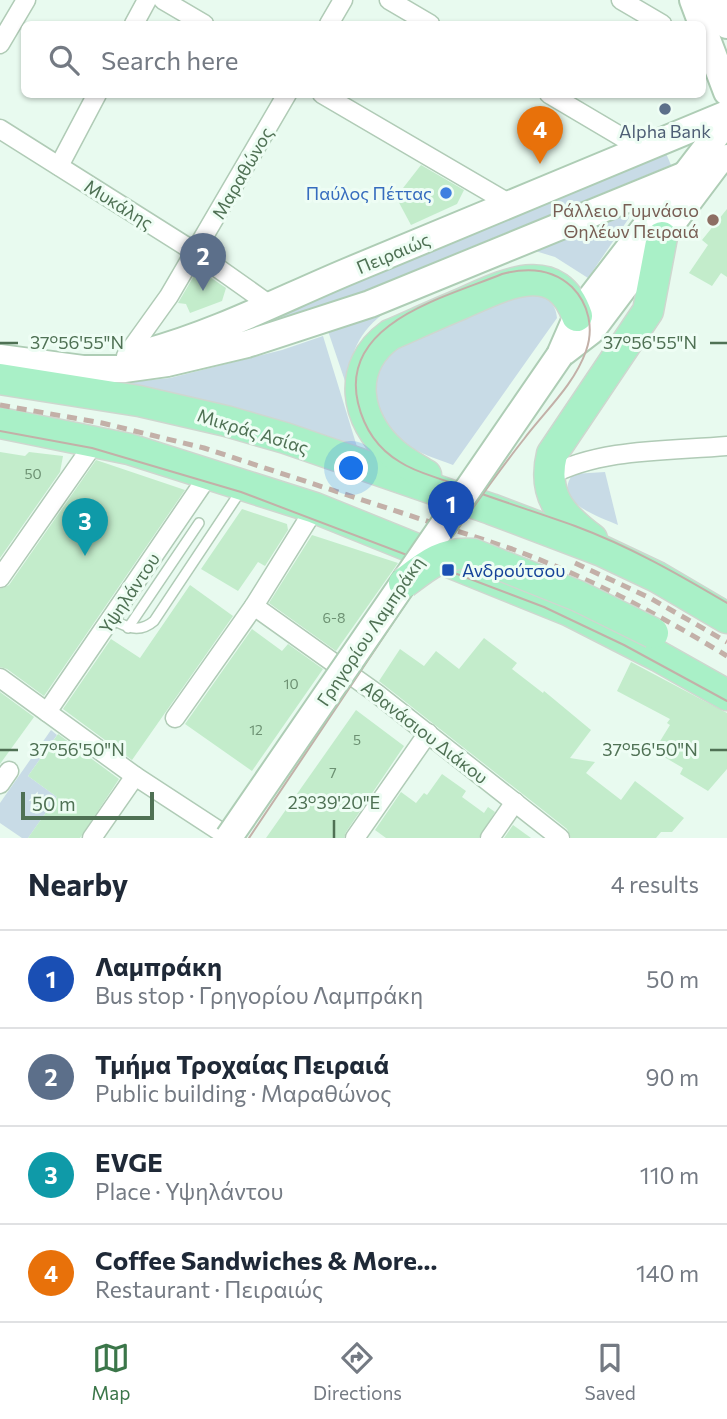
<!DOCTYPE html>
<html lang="en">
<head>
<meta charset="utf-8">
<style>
	:root { --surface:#fff; --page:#f6f6f7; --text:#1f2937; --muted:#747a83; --line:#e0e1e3; --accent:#3b7649 }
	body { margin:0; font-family:Commissioner,sans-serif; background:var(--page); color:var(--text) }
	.scale { position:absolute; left:21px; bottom:18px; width:133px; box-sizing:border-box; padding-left:7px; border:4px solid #4f7154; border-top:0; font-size:19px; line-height:24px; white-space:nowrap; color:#4f7154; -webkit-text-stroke:5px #eefdf4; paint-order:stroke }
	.you { position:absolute; left:352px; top:469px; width:24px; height:24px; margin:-18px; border:5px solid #fff; border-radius:50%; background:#1a73e8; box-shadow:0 0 0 10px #1a73e833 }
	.badge { display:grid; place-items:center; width:46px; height:46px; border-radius:50%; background:var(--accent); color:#fff; font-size:23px; font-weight:700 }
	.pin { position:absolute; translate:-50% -58px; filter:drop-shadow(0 2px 4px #0008) }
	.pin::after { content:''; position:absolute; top:37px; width:24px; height:21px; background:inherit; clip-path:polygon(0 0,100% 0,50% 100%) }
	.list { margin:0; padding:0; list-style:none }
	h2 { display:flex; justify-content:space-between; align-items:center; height:91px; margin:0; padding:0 28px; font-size:30px }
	h2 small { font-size:23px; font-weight:400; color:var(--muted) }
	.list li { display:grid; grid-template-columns:46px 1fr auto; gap:21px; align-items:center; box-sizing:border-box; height:98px; padding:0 28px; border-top:2px solid var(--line) }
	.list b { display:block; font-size:26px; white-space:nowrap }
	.list p { margin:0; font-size:23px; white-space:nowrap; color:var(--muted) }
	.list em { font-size:23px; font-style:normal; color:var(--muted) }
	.icon { flex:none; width:38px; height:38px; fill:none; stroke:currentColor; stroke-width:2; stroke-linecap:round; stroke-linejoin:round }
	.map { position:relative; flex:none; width:727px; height:838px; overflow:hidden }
	.search { position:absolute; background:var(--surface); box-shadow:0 2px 5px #0004; left:21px; right:21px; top:21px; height:77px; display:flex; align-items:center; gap:18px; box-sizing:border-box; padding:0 24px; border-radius:10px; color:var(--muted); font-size:26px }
	.sheet { height:483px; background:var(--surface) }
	nav { display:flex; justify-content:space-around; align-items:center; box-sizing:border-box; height:98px; border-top:2px solid var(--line); background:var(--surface); font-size:19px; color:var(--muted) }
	nav a { display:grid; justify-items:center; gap:4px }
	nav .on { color:var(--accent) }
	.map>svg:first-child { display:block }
	.green { fill:#c8dbe6 }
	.building { fill:#c3eccb }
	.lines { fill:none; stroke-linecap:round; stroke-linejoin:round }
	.lane-casing { stroke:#b0cbb6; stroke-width:12 }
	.street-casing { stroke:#b0cbb6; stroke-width:21 }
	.secondary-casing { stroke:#aecdb5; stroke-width:30 }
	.primary-casing { stroke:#ced7cf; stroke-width:33 }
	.lane { stroke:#fff; stroke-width:9 }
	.street { stroke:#fff; stroke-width:18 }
	.secondary { stroke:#fff; stroke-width:26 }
	.primary { stroke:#a9f0c7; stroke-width:30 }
	.tram { stroke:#c3b0a8; stroke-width:2 }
	.rail { stroke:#c3b0a8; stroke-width:5; stroke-dasharray:10 7; stroke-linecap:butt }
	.secondary-bridge-casing { stroke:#aecdb5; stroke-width:30; stroke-linecap:butt }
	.primary-bridge-casing { stroke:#ced7cf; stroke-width:33; stroke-linecap:butt }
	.secondary-bridge { stroke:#fff; stroke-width:26 }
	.primary-bridge { stroke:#a9f0c7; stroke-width:30 }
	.ticks { fill:none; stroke:#4f7154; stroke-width:2.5 }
	.service-dot { fill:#5c6f8a; stroke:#eefdf4; stroke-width:2.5 }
	.shop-dot { fill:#3f7fe0; stroke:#eefdf4; stroke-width:2.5 }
	.education-dot { fill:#8d6e63; stroke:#eefdf4; stroke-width:2.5 }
	.transit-dot { fill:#1a4fb4; stroke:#eefdf4; stroke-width:2.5 }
	.labels { text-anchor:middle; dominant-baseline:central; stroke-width:6; stroke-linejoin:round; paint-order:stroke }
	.number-label { font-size:14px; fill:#6c9072 }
	.service-label { font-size:18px; fill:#4e5e75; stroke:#eefdf4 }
	.street-label { font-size:18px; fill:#4f7154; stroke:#eefdf4 }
	.shop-label { font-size:18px; fill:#366cbe; stroke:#eefdf4; text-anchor:end }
	.education-label { font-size:18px; fill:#785e54; stroke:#eefdf4; text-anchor:end }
	.transit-label { font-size:18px; fill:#164399; stroke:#eefdf4; text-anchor:start }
	.ticks-label { font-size:18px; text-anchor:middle; fill:#4f7154; stroke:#eefdf4; stroke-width:6; stroke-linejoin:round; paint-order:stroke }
</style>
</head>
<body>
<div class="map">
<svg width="727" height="838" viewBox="0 0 727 838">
	<rect width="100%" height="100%" fill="#e8faef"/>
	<!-- green -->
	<g class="green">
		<path d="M 665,151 L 671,165 L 347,298 L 254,327 L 250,323 Z"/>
		<path d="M 626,211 L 629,218 L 588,278 L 555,257 L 532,250 Z"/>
		<path d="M 532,289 C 545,297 556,302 557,318 L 453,465 C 418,452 389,444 378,405 C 374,390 371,372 382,359 C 409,327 491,305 532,289 Z"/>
		<path d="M 394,306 C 361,328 351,347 347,387 L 328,331 Z"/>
		<path d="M 323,336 L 358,450 L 95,386 L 170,378 L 282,350 Z"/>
		<path d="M 605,472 L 618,525 C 600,517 551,502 573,474 Z"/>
		<path d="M 51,730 L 57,735 L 28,776 L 57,797 L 28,838 L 22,838 L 0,823 L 0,803 Z"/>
	</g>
	<!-- building -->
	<g class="building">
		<path d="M 421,165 L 464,190 L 457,204 L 411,225 L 396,197 Z"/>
		<path d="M 727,209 L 727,277 L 721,273 L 712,286 L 689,273 L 708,245 L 702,240 Z"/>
		<path d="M 198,269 L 226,288 L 222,301 L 190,313 L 186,304 L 178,303 Z"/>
		<path d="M 0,452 L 25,456 L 29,452 L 63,456 L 60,472 L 0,558 Z"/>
		<path d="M 96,460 L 185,490 L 44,696 L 7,669 L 0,667 L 0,589 L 9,585 Z"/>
		<path d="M 242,509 L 287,524 L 288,530 L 265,566 L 258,562 L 238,591 L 201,569 Z"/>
		<path d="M 312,535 L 398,563 L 336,651 L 269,603 Z"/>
		<path d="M 190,585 L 233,616 L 132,760 L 63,709 L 111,639 L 140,658 Z"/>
		<path d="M 252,629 L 282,651 L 288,644 L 323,669 L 252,771 L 185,724 Z"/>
		<path d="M 484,638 L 517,663 L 512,669 L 543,693 L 544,691 L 591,730 L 570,758 L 595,762 L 586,773 L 621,800 L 635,781 L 684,818 L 672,832 L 661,832 L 656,838 L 571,838 L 567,829 L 379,681 L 400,649 L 424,666 L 436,651 L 459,669 Z"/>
		<path d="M 631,662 L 727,713 L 727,769 L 708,791 L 680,774 L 683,768 L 654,751 L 670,725 L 667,723 L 670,719 L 617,691 Z"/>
		<path d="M 0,692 L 34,717 L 0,764 Z"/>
		<path d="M 356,710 L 404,746 L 346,832 L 344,838 L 266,838 Z"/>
		<path d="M 58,734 L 119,779 L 80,838 L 28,838 L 57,797 L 28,776 Z"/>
		<path d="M 442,774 L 466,791 L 462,797 L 484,813 L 488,807 L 495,812 L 479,838 L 386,838 L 375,830 L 401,792 L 416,803 L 424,793 L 427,795 Z"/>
		<path d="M 513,825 L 531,838 L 504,838 Z"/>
	</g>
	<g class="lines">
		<defs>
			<g id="lane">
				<path d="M 111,619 C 126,627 139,634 154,621 L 242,489"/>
				<path d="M 128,628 L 199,523"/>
			</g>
			<g id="street">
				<path d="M 163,0 L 204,24"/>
				<path d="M 389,0 L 430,24"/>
				<path d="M 621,0 L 662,24"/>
				<path d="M 134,24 L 147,0"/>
				<path d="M 329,24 L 343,0"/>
				<path d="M 0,44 L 26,0"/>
				<path d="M 322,94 L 510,204"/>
				<path d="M 549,94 L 642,149"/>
				<path d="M 0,129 L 195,252 L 270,305"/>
				<path d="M 59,166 L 97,94"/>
				<path d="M 126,356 L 169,296 L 287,94"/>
				<path d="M 549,476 C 601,448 669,451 727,446"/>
				<path d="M 0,578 L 95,442"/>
				<path d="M 254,606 L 376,693 L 560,838"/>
				<path d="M 0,678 L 135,776 L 230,838"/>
				<path d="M 47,712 L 210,473"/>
				<path d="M 175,718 L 254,606 L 315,508"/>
				<path d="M 0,784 L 9,771"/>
				<path d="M 92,838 L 135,776"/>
				<path d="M 355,838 L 428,733"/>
				<path d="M 490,838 L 515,802"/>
			</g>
			<g id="secondary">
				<path d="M 693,0 L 702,24"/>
				<path d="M 717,0 L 727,25"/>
				<path d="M 702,26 L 727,92"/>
				<path d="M 147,352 C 217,333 282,299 349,271 C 475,219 601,166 727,114"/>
				<path d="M 561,354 L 591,331 L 718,162"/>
				<path d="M 560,355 L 577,316 L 727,121"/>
				<path d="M 0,358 L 83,369 L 124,369 L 167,363 L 247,344 L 370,304 L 727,158"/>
			</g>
			<g id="primary">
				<path d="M 0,379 L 139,401 L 226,421 L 285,438 L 491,509 L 602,551 L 657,577 L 727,618"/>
				<path d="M 0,423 L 129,449 L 315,508 L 570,611 L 658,656 L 727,695"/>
				<path d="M 426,475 C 415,468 403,462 393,453 C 355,420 346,367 390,335 C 413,325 437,314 461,304 C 500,287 556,255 577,316"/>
				<path d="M 592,539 C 561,516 542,495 552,454 L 648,311 L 662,237"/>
			</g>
		</defs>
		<!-- lane casing -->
		<use href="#lane" class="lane-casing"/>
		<!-- street casing -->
		<use href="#street" class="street-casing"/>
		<!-- secondary casing -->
		<use href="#secondary" class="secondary-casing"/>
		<!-- primary casing -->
		<use href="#primary" class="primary-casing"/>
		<!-- lane -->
		<use href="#lane" class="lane"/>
		<!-- street -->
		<use href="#street" class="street"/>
		<!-- secondary -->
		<use href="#secondary" class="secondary"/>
		<!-- primary -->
		<use href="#primary" class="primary"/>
		<!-- tram -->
		<g class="tram">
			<path d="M 0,431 L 92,448 L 241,492 L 544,607 L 624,645 L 727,701"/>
			<path d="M 249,838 L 435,560 C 465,520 493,478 524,439 C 545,411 574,385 586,351 C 594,329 589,304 572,287 C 552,268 528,267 502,274 C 447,297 339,322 358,403 C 364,428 378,449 400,462 C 415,472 433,476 449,482 C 491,498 533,511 575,526 C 629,546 678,574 727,603"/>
		</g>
		<!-- rail -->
		<g class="rail">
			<path d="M 0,405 L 102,423 L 204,448 L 512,549 C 588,577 658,614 727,656"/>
			<path d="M 575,563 L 650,598 L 727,642"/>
		</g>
		<defs>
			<path id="secondary-bridge" d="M 229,837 L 560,355"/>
			<path id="primary-bridge" d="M 404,583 C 426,566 443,551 473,554 L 578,596 L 653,633"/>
		</defs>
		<!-- secondary-bridge casing -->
		<use href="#secondary-bridge" class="secondary-bridge-casing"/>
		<!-- primary-bridge casing -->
		<use href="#primary-bridge" class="primary-bridge-casing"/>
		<!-- secondary-bridge -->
		<use href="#secondary-bridge" class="secondary-bridge"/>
		<!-- primary-bridge -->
		<use href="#primary-bridge" class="primary-bridge"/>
	</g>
	<!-- ticks -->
	<path class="ticks" d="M 0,343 L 18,343M 710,343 L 727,343M 0,750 L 18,750M 710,750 L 727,750M 334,820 L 334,838"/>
	<!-- markers -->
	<circle class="service-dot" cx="665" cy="109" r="7"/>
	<circle class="shop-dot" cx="446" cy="193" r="7"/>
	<circle class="education-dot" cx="713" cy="220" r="7"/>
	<rect class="transit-dot" x="441" y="563" width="14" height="14" rx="3.5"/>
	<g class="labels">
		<!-- number labels -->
		<g class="number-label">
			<text x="33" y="473">50</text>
			<text x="334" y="617">6-8</text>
			<text x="291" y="683">10</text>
			<text x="256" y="729">12</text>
			<text x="357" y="739">5</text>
			<text x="333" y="772">7</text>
		</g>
		<!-- service labels -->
		<g class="service-label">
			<text x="665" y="131">Alpha Bank</text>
		</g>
		<!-- street labels -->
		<g class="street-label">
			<text transform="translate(242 173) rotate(-60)">Μαραθώνος</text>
			<text transform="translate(119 204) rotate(32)">Μυκάλης</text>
			<text transform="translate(393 253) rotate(-23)">Πειραιώς</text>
			<text transform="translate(253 431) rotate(17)">Μικράς Ασίας</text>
			<text transform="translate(129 593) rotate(-56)">Υψηλάντου</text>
			<text transform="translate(370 631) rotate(-56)">Γρηγορίου Λαμπράκη</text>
			<text transform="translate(425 732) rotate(38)">Αθανάσιου Διάκου</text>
		</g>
		<!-- shop labels -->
		<g class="shop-label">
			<text x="432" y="193">Παύλος Πέττας</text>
		</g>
		<!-- education labels -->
		<g class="education-label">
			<text x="699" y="210">Ράλλειο Γυμνάσιο<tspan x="699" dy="21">Θηλέων Πειραιά</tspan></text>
		</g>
		<!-- transit labels -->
		<g class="transit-label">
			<text x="462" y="570">Ανδρούτσου</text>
		</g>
	</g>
	<g class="ticks-label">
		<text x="77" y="349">37°56'55"N</text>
		<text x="650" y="349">37°56'55"N</text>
		<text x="77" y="756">37°56'50"N</text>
		<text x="650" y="756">37°56'50"N</text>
		<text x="334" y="809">23°39'20"E</text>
	</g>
</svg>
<div class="scale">50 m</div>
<div class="you"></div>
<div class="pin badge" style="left:451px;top:539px;background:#1a4fb4">1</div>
<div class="pin badge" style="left:203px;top:291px;background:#5c6f8a">2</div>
<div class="pin badge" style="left:85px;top:556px;background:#0f9aa8">3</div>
<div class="pin badge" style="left:540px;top:164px;background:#e8710a">4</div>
<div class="search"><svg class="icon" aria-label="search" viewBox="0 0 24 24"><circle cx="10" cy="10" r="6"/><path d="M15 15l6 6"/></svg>Search here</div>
</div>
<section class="sheet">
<h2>Nearby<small>4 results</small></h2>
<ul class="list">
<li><span class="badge" style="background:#1a4fb4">1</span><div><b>Λαμπράκη</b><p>Bus stop · Γρηγορίου Λαμπράκη</p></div><em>50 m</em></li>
<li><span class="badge" style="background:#5c6f8a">2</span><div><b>Τμήμα Τροχαίας Πειραιά</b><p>Public building · Μαραθώνος</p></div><em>90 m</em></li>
<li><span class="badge" style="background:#0f9aa8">3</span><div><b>EVGE</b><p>Place · Υψηλάντου</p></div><em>110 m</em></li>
<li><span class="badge" style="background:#e8710a">4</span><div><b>Coffee Sandwiches &amp; More...</b><p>Restaurant · Πειραιώς</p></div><em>140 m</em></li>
</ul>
</section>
<nav>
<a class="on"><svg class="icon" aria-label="map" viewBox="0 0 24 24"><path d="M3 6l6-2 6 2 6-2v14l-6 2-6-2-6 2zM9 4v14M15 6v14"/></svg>Map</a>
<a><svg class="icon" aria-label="directions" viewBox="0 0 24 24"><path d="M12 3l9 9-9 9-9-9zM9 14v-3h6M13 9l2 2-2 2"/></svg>Directions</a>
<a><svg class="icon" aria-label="saved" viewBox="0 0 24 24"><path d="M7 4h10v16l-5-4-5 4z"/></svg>Saved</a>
</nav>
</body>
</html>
